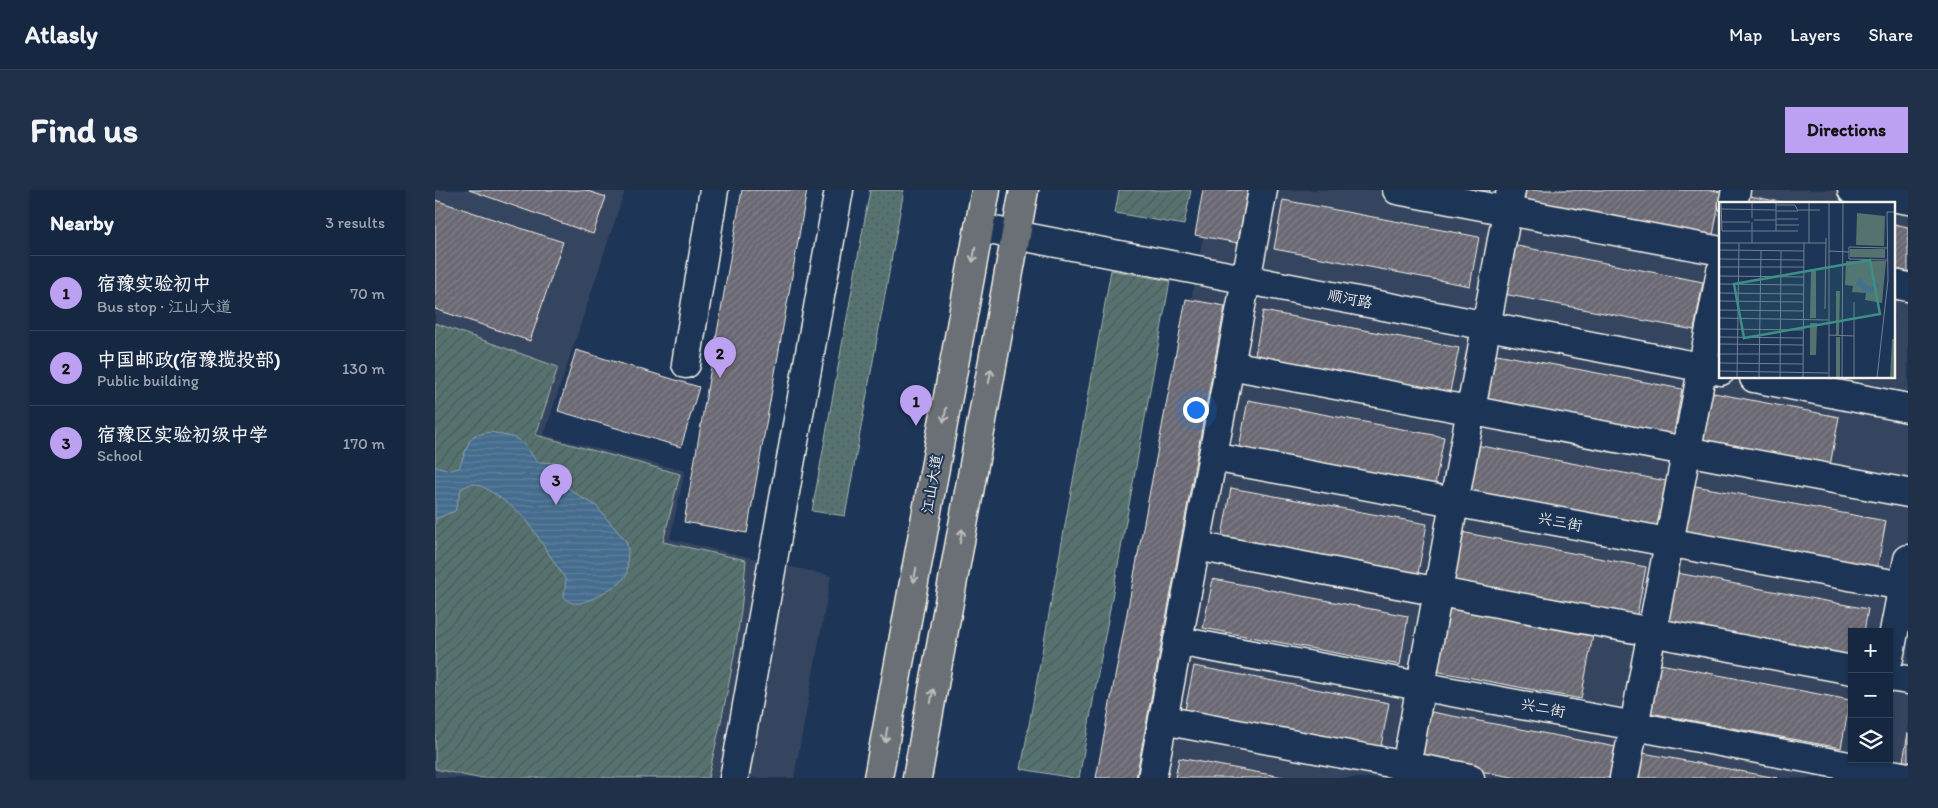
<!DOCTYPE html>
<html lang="en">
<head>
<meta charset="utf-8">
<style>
	:root { --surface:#162841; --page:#1f3048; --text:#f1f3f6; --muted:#9ea6b1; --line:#35445a; --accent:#bca0f2 }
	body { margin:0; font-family:Itim,"LXGW WenKai TC",sans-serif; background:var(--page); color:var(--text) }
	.controls { position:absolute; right:15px; bottom:15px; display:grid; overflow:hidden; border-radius:0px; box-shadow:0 1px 4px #0004 }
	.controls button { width:45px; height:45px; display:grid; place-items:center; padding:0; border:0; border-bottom:1px solid var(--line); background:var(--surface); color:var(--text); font:25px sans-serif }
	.you { position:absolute; left:760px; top:219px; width:18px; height:18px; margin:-12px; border:4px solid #fff; border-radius:50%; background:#1a73e8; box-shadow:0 0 0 8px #1a73e833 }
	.badge { display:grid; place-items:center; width:32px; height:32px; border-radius:50%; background:var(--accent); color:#111; font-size:16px; font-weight:700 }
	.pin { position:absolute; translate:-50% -41px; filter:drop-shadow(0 1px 2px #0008) }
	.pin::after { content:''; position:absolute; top:26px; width:18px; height:15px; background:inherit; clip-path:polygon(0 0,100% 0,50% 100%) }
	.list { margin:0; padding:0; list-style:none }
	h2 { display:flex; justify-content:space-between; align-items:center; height:65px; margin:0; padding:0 20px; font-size:21px }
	h2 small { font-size:16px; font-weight:400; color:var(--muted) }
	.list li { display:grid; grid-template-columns:32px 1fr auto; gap:15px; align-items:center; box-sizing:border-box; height:75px; padding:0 20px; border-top:1px solid var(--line) }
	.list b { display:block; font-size:19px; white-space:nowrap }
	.list p { margin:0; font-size:16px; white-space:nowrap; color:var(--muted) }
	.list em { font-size:16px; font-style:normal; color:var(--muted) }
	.icon { flex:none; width:28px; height:28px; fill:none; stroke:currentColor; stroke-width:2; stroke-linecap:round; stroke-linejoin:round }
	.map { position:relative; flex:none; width:1473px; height:588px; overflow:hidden; border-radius:0px }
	header { display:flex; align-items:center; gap:30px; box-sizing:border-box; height:70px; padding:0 25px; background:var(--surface); border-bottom:1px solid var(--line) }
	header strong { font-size:24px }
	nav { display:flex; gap:28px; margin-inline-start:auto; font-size:18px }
	.intro { display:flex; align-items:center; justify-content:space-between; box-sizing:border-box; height:120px; padding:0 30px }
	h1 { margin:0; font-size:35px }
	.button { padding:12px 22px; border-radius:0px; background:var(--accent); color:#111; font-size:18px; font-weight:700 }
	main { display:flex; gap:30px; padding:0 30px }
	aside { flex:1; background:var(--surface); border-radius:0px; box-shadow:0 1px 4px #0004 }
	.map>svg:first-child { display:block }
	.built { fill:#34455f; fill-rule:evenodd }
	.grass { fill:url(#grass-dots); stroke:#a5b2ac }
	.garden { fill:url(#garden-furrows); stroke:#a5b2ac }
	.water { fill:url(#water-rules); stroke:#8ba1b1 }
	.building { fill:url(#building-hatch); stroke:#f4f1e8 }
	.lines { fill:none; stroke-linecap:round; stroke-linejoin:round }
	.minor-casing { stroke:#f4f1e8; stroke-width:31 }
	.major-casing { stroke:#f4f1e8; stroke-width:31 }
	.minor { stroke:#1d3557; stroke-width:28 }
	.major { stroke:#6b7074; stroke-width:28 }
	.oneway { stroke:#bdbdba }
	.labels { text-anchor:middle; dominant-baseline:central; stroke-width:4; stroke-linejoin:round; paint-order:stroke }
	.street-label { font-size:15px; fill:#f4f1e8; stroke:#1d3557 }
	.inset-road { fill:none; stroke:#738091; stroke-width:1 }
	.view { fill:#3d8f86; fill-opacity:0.15; stroke:#3d8f86; stroke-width:2.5 }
	.inset-edge { fill:none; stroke:#f4f1e8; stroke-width:2.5 }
</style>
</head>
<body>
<header>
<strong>Atlasly</strong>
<nav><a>Map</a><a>Layers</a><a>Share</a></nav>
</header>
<div class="intro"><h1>Find us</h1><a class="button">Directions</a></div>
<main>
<aside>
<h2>Nearby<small>3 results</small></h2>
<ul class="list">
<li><span class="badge">1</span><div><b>宿豫实验初中</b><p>Bus stop · 江山大道</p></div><em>70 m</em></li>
<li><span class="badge">2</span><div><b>中国邮政(宿豫揽投部)</b><p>Public building</p></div><em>130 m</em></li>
<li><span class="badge">3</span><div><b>宿豫区实验初级中学</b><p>School</p></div><em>170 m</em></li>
</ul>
</aside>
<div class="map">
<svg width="1473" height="588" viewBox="0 0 1473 588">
	<defs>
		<pattern id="grass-dots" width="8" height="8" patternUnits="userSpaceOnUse" patternTransform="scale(1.25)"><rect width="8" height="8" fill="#56726f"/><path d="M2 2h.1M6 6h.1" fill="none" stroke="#4f5b58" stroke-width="1.8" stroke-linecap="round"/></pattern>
		<pattern id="garden-furrows" width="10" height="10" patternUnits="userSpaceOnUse" patternTransform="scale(1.25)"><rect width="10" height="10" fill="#56726f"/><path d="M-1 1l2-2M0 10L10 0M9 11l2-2" fill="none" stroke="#4f5b58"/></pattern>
		<pattern id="water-rules" width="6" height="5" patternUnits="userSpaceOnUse" patternTransform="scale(1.25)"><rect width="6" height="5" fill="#456c8d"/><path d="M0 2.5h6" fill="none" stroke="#60819d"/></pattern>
		<pattern id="building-hatch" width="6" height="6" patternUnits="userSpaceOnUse" patternTransform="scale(1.25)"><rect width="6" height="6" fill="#6a6973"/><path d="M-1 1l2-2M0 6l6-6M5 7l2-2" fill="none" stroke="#807f87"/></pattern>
	</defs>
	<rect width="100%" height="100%" fill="#1d3557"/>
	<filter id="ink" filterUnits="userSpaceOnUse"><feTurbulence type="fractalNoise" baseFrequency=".02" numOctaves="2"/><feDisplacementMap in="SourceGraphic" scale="10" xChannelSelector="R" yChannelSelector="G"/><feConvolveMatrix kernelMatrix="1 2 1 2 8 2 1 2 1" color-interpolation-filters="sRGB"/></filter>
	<g filter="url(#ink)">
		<!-- built -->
		<g class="built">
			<path d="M 0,0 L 190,0 L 109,245 L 250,281 L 235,349 L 396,386 L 359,588 L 0,588 Z"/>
			<path d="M 777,0 L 1473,0 L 1473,588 L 666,588 ZM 1286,14 L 1459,14 L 1459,188 L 1286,188 ZM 1417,442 L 1454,442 L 1454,569 L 1417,569 Z"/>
		</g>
		<!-- grass -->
		<path class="grass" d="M 435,0 L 469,0 L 410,326 L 377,321 Z"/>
		<!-- garden -->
		<g class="garden">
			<path d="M 684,0 L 756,0 L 749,35 L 680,23 Z"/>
			<path d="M 676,80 L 735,91 L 644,588 L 638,588 L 586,579 Z"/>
			<path d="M 0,133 L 123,177 L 101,245 L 245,284 L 228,352 L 311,370 C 306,444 290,516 273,588 L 42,588 L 0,579 Z"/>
		</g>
		<!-- water -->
		<path class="water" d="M 56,242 L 80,248 L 90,255 L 102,272 L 126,273 L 134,278 L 133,298 L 146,307 L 160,315 L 191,351 L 193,360 L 192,384 L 185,393 L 159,408 L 146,413 L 136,413 L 129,407 L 131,390 L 93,332 C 84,322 50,293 37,294 C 34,294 29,297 26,299 L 20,321 L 0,329 L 0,276 L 15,280 L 24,278 L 34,252 L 40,245 Z"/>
		<!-- building -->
		<g class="building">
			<path d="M 34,0 L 150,0 L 171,7 L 158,44 Z"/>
			<path d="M 307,0 L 372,0 L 312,343 L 249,332 Z"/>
			<path d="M 768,0 L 813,0 L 803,53 L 760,45 Z"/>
			<path d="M 1012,0 L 1055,0 L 1053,8 Z"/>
			<path d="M 1083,0 L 1277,0 L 1286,2 L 1277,51 L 1081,13 Z"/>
			<path d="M 1310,5 L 1355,14 L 1309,14 Z"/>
			<path d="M 0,10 L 128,52 L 95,151 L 0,119 Z"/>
			<path d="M 848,10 L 1044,47 L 1035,96 L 839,59 Z"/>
			<path d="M 1459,34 L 1473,37 L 1473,88 L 1459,85 Z"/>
			<path d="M 1072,54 L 1268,92 L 1259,140 L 1063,103 Z"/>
			<path d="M 751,109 L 790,116 L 701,588 L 661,588 Z"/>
			<path d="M 828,121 L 1024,158 L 1014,206 L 819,170 Z"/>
			<path d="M 141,160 L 264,197 L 246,257 L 123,221 Z"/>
			<path d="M 1051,162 L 1247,199 L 1238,248 L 1042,211 Z"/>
			<path d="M 1274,202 L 1404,227 L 1395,276 L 1265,252 Z"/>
			<path d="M 813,210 L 1009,247 L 1000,295 L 804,259 Z"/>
			<path d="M 1036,254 L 1231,291 L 1222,340 L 1026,303 Z"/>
			<path d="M 1255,295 L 1451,331 L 1442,380 L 1246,343 Z"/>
			<path d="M 796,298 L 992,334 L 983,383 L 787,346 Z"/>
			<path d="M 1015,340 L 1211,377 L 1202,425 L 1006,389 Z"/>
			<path d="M 1237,382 L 1433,419 L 1429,442 L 1417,442 L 1417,466 L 1228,431 Z"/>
			<path d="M 778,389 L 973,426 L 965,475 L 768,438 Z"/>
			<path d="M 1008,411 L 1159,440 L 1146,509 L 995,480 Z"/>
			<path d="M 1220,473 L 1415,510 L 1406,558 L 1210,522 Z"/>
			<path d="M 759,476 L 954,513 L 945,561 L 749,524 Z"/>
			<path d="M 986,520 L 1181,557 L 1176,588 L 1082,588 L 977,568 Z"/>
			<path d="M 1473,543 L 1473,572 L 1468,571 Z"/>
			<path d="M 1203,562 L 1342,588 L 1198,588 Z"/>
			<path d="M 744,568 L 853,588 L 740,588 Z"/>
		</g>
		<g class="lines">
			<defs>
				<g id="minor">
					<path d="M 962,0 L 1286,61"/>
					<path d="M 1417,0 L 1473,10"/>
					<path d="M 1298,14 L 1301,0"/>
					<path d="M 544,38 L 1286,181"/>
					<path d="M 1459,94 L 1473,97"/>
					<path d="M 251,174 L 279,0"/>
					<path d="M 795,175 L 1473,303"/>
					<path d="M 1319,188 L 1473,218"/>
					<path d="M 778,267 L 1473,397"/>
					<path d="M 761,356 L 1417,480"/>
					<path d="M 743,451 L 1473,587"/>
					<path d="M 1454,468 L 1473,369"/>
					<path d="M 1454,487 L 1473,490"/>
					<path d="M 728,530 L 1035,588"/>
					<path d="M 299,588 L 404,0"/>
					<path d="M 717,588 L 828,0"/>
					<path d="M 969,588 L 1076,0"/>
					<path d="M 1189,588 L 1286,81"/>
				</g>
				<g id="major">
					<path d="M 443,588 L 551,0"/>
					<path d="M 482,588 L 589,0"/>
				</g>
			</defs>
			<!-- minor casing -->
			<use href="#minor" class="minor-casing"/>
			<!-- major casing -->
			<use href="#major" class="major-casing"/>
			<!-- minor -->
			<use href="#minor" class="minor"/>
			<!-- major -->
			<use href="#major" class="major"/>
		</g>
		<!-- one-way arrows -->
		<defs><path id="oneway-shaft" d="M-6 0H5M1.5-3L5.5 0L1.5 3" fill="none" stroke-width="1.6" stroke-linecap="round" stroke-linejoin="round" transform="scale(1.25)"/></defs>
		<g class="oneway">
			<use href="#oneway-shaft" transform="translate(539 65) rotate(100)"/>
			<use href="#oneway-shaft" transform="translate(555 186) rotate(-80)"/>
			<use href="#oneway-shaft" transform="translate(510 225) rotate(100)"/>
			<use href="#oneway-shaft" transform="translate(526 346) rotate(-80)"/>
			<use href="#oneway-shaft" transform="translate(480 385) rotate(100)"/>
			<use href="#oneway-shaft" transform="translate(497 506) rotate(-80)"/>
			<use href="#oneway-shaft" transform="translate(451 545) rotate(100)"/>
		</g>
	</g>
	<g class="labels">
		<!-- street labels -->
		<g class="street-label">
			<text transform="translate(915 109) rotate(11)">顺河路</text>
			<text transform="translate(497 294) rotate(-80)">江山大道</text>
			<text transform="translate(1125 332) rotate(11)">兴三街</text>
			<text transform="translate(1108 518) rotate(11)">兴二街</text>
		</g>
	</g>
	<!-- overview -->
	<g transform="translate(1284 12)">
		<rect width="176" height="176" fill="#1d3557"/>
		<path d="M 131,47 L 166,47 L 166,56 L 131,55 ZM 117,89 L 121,89 L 120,133 L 117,133 ZM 117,135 L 121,135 L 121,176 L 117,176 Z" fill="#56726f"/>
		<path d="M 173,137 L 176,137 L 176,176 L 171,176 Z" fill="#56726f"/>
		<path d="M 127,59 L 167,59 L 163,101 L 146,98 L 147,91 L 133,90 L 134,84 L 126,83 ZM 92,68 L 97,68 L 97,116 L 91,116 ZM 91,121 L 98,121 L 97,153 L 91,153 Z" fill="#56726f"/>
		<path d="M 138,11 L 166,14 L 165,44 L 137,43 Z" fill="#56726f"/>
		<path d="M 141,76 L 151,86 L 157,80 L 161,84 L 151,91 L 145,89 L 137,82 Z" fill="#456c8d"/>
		<path class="inset-road" d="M 2,0 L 3,29 L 79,29M 2,7 L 57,8M 79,8 L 101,8M 57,9 L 79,9 L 76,3 L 57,3M 33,16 L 33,0M 57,17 L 79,17M 35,18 L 57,18M 2,20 L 31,20M 33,20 L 33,41M 57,23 L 80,23M 57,29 L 57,0M 0,41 L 107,41M 90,41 L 90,0M 168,46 L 130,45 L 130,57 L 168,58M 0,48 L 85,49M 110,49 L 130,50M 0,57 L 85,58M 0,65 L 85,65M 0,74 L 85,75M 0,82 L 85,83M 0,91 L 84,92M 0,99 L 84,100M 135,100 L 135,176M 106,107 L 107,36M 0,108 L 84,109M 0,116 L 110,118M 0,127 L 84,128M 110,133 L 135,134M 0,135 L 84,136M 0,142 L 84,143M 0,152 L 84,152M 0,161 L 84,162M 0,169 L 109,171M 18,176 L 20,41M 40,176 L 42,49M 61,176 L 62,49M 84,176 L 85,41M 110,176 L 110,0M 123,176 L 124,0M 158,176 L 169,78 L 168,10 L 177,10"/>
		<path class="view" d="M 151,58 L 161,112 L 25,136 L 15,82 Z"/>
		<rect width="176" height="176" class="inset-edge"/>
	</g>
</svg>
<div class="controls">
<button>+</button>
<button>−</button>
<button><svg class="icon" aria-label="layers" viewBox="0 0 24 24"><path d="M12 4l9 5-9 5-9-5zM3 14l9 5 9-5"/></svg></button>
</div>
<div class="you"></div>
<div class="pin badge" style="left:481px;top:236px">1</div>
<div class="pin badge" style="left:285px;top:188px">2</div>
<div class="pin badge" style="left:121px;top:315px">3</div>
</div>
</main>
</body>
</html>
